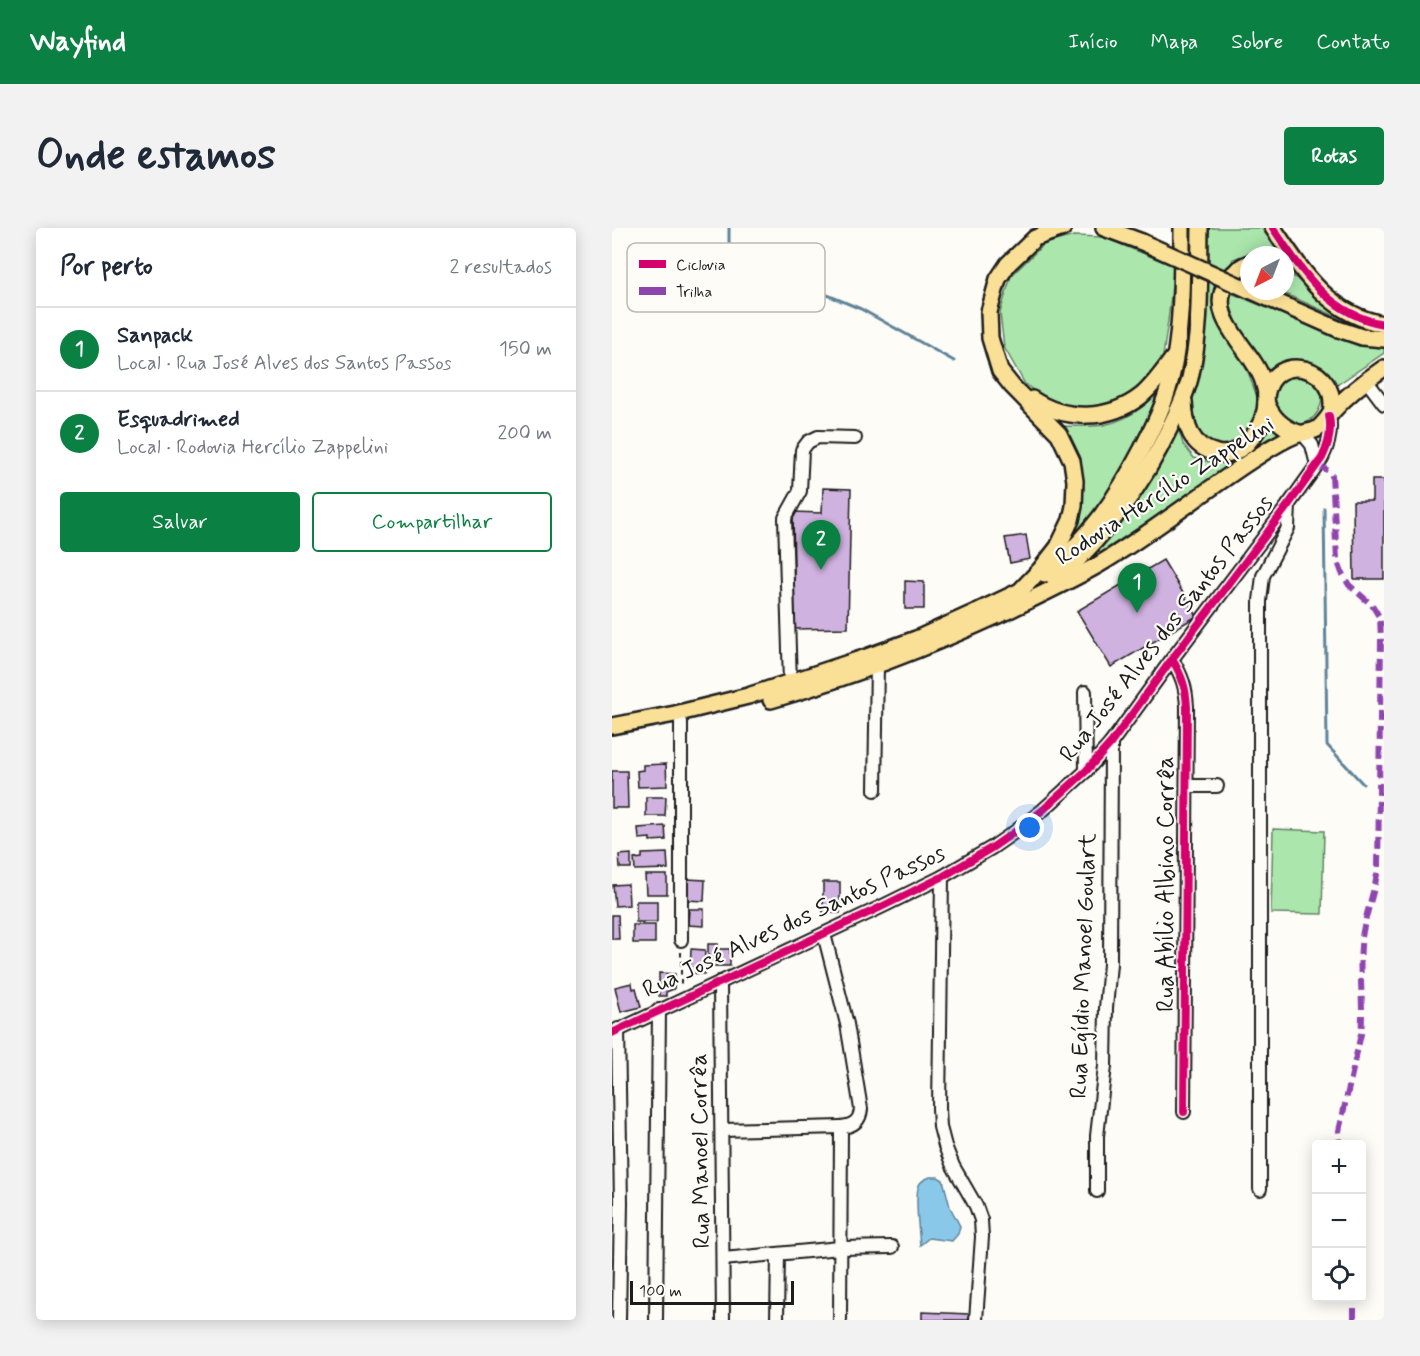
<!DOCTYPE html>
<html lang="pt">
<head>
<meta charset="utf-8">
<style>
	:root { --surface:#fff; --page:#f2f2f3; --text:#1f2937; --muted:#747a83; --line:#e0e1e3; --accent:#0b8043 }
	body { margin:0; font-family:Mynerve,sans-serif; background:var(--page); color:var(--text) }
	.controls { position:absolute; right:18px; bottom:18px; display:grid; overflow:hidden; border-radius:6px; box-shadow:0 3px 15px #0003 }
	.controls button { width:54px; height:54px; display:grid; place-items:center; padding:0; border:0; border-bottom:2px solid var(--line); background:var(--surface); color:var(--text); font:30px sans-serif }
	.compass { position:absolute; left:628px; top:18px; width:54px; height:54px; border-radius:50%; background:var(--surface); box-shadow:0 3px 15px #0003; rotate:222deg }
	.scale { position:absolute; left:18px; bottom:15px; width:164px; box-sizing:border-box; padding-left:6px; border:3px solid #1c1c1c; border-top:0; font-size:16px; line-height:21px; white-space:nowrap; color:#1c1c1c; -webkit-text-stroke:4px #fdfcf7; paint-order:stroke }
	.you { position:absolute; left:418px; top:600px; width:21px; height:21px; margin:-15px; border:4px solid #fff; border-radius:50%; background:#1a73e8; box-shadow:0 0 0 9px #1a73e833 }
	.badge { display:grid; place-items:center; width:39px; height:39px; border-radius:50%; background:var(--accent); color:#fff; font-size:20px; font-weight:700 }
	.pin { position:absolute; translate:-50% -50px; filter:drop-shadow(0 2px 3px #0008) }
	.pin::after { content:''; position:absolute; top:32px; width:21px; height:18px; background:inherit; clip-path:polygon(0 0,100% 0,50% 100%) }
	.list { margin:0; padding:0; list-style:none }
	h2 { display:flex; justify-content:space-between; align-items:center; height:78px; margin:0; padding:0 24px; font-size:26px }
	h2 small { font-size:20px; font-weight:400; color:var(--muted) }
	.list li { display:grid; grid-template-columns:39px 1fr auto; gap:18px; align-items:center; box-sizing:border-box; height:84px; padding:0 24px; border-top:2px solid var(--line) }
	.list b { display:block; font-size:22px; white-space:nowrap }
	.list p { margin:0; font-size:20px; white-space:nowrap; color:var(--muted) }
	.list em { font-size:20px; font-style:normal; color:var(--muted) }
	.actions { display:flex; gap:12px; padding:18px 24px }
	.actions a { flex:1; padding:14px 0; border:2px solid var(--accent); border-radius:6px; text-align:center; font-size:21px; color:var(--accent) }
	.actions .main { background:var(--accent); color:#fff }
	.icon { flex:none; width:33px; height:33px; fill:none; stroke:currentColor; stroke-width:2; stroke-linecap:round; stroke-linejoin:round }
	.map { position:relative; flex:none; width:772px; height:1092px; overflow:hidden; border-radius:6px }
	header { display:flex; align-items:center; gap:36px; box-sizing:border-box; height:84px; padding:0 30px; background:var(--accent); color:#fff }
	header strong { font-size:28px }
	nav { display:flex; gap:33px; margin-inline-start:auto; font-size:21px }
	.intro { display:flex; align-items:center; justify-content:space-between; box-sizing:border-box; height:144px; padding:0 36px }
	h1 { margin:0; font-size:42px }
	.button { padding:15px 27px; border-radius:6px; background:var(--accent); color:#fff; font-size:21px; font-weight:700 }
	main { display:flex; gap:36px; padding:0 36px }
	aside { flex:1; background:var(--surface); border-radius:6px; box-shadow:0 3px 15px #0003 }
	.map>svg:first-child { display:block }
	.green { fill:#abe7ad; stroke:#648264; stroke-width:1.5 }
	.water { fill:#8ac8ea; stroke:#5e8398; stroke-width:1.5 }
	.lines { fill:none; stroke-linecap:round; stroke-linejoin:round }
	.stream { stroke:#5e8398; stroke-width:3 }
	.building { fill:#cfb2df; stroke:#1c1c1c; stroke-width:1.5 }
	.minor-casing { stroke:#1c1c1c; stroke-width:16 }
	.major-casing { stroke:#1c1c1c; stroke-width:20 }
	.path { stroke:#1c1c1c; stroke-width:2; stroke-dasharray:4.5 4.5; stroke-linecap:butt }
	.minor { stroke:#fdfcf7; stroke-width:12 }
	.major { stroke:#fadf96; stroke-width:15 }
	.major-bridge-casing { stroke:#1c1c1c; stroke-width:20; stroke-linecap:butt }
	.major-bridge { stroke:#fadf96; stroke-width:15 }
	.quiet { stroke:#8e44ad; stroke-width:6; stroke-dasharray:12 6; stroke-linecap:butt }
	.cycleway-casing { stroke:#fdfcf7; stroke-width:11 }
	.cycleway { stroke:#d6006c; stroke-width:8 }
	.labels { text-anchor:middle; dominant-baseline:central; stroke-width:4.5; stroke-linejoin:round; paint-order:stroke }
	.street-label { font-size:24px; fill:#1c1c1c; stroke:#fdfcf7 }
	.key { fill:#fdfcf7; stroke:#bab9b5; stroke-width:1.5 }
	.key-label { font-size:16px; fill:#1c1c1c }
</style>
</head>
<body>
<header>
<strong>Wayfind</strong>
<nav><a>Início</a><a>Mapa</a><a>Sobre</a><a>Contato</a></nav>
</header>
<div class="intro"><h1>Onde estamos</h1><a class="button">Rotas</a></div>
<main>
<aside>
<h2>Por perto<small>2 resultados</small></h2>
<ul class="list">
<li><span class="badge">1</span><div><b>Sanpack</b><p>Local · Rua José Alves dos Santos Passos</p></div><em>150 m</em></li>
<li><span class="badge">2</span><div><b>Esquadrimed</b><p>Local · Rodovia Hercílio Zappelini</p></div><em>200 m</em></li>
</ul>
<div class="actions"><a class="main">Salvar</a><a>Compartilhar</a></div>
</aside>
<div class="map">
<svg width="772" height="1092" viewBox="0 0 772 1092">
	<rect width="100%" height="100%" fill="#fdfcf7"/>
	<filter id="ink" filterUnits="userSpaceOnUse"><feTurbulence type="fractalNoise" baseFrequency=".0167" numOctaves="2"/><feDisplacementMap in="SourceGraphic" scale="12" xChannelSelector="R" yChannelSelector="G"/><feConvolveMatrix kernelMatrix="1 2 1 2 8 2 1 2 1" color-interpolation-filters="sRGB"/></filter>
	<g filter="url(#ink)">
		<!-- green -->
		<g class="green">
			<path d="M 574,0 L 582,0 L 578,96 L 575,131 L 559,185 L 529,247 L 435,357 L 414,371 L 410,365 L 450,336 L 552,183 Z"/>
			<path d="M 593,0 L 649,0 L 671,27 L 649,22 L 621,31 L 605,67 L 606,89 L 636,144 L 647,174 L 640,199 L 622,213 L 607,220 L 591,213 L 580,199 L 575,177 L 592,121 Z"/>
			<path d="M 462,8 L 491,9 L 562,38 L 557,85 L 550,136 L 524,163 L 488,180 L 441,177 L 413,156 L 392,119 L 388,85 L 399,48 L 432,16 Z"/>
			<path d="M 673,43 L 684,50 L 718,80 L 770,103 L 750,100 L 667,63 L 673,63 Z"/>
			<path d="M 619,65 L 747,118 L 772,116 L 772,125 L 719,161 L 706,139 L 689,133 L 669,137 L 657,152 L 641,119 L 625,95 L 617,74 Z"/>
			<path d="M 674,146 L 697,148 C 700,151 704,155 707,158 C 716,173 703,198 684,196 C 677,195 669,189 663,185 L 659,163 Z"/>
			<path d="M 553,155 L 542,186 L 492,275 L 463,306 L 472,260 L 466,228 L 450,198 C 481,199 504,200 530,179 C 538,173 545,163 553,155 Z"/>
			<path d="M 658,188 L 672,202 C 603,248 535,295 465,340 L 565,195 L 571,216 L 582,230 L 593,233 L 608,235 L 635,222 Z"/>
			<path d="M 661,601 L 712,603 L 710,686 L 659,685 Z"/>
		</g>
		<!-- water -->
		<path class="water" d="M 318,949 L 326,949 L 331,952 L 338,979 L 348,998 L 346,1006 L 340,1013 L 317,1010 L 308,1017 C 307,1004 302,967 307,957 C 309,952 314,951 318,949 Z"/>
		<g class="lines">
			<!-- stream -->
			<g class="stream">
				<path d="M 117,0 L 117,26 L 249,81 L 342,133"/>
				<path d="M 712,280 L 715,517 L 751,556"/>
			</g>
		</g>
		<!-- building -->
		<g class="building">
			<path d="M 760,252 L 772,252 L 772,351 L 742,351 L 741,273 L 760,273 Z"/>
			<path d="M 211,260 L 239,261 L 236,400 L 183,401 L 181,284 L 210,285 Z"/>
			<path d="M 414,307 L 418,331 L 398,335 L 393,310 Z"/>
			<path d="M 551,332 L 585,388 L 499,439 L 465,383 Z"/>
			<path d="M 293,353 L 312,354 L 312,381 L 293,381 Z"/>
			<path d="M 54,536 L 55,558 L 26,559 L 25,543 L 31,542 L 31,537 Z"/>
			<path d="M 0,543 L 15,543 L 16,580 L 0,580 Z"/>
			<path d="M 34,569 L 54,569 L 53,588 L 34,588 Z"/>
			<path d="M 53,598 L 54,612 L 38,613 L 38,610 L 27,611 L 26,600 Z"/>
			<path d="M 55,625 L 56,641 L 23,642 L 22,631 L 30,630 L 30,626 Z"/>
			<path d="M 19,626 L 19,640 L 8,640 L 7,627 Z"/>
			<path d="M 33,647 L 55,647 L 55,666 L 34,666 Z"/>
			<path d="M 75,651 L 93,652 L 92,673 L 74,672 Z"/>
			<rect x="211" y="654" width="17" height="31"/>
			<path d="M 16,656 L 17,677 L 3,678 L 1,657 Z"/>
			<rect x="24" y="673" width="21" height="21"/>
			<path d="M 77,681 L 92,681 L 92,698 L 76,697 Z"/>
			<path d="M 0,687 L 6,687 L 7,711 L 0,711 Z"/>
			<rect x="21" y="697" width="22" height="18"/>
			<path d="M 96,716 L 106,716 L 106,721 L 118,721 L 118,738 L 96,738 Z"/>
			<path d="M 79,721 L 93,722 L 92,746 L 78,745 Z"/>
			<path d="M 47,745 L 63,746 L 62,761 L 54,764 L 54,768 L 47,768 Z"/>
			<path d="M 20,755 L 21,761 L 24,760 L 29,779 L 9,784 L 3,759 Z"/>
			<path d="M 310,1084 L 357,1086 L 357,1092 L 310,1092 Z"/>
		</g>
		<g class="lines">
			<defs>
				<g id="minor">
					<path d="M 754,152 L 772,176"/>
					<path d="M 691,206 L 700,217 L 705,237"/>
					<path d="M 560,431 C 570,448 574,459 575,479 L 572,884"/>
					<path d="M 178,455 L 173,290 L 188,263 L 190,222 L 196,214 L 206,209 L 243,210"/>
					<path d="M 473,464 L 474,543"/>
					<path d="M 69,494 L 69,712"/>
					<path d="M 575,558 L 605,558"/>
					<path d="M 263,562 L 265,437"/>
					<path d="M 330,649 L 327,880 L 328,899 L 333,918 L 341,938 L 364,978 L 369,992 L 370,1009 L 364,1092"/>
					<path d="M 212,706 L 235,796 L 249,881 C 248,893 241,898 229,899 L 228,1092"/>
					<path d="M 108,754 L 111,1092"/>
					<path d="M 6,801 L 9,975 L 7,1092"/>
					<path d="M 0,805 L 269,679 L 330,649 L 381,619 L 404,603 L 431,582 L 474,543 L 499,515 L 560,431 L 677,276 L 710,230 C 717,216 720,203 717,188"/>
					<path d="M 110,902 L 229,899"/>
					<path d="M 648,961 L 648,373 L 651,348 L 676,300 L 677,276"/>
					<path d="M 485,963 L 485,908 L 493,838 L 494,780 L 498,736 L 499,515"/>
					<path d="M 111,1031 L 228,1020 L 280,1019"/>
					<path d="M 44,1092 L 47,782"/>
					<path d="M 165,1092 L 166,1026"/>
				</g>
				<g id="major">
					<path d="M 492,0 L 530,14"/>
					<path d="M 661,0 C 690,43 717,87 772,96"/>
					<path d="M 640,63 L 726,101 L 750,109 L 772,111"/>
					<path d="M 654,168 C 662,120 729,139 719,185"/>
					<path d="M 420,171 C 453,193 497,193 529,168 C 542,157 552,142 562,129"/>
					<path d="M 572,173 C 573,197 578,219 605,225 C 618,228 630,222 638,212 C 652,195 659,176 651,153 C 641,120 591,90 616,52 C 622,44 628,38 637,35"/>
					<path d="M 654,174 C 660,190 670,200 687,205"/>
					<path d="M 433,346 C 477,311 504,271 530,221 C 541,199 552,178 558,154 C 570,107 570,49 570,0"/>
					<path d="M 443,354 C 493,308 531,258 559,197 C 566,182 574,166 578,150 C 590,101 587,50 588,0"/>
					<path d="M 159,472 C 239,449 317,419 393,384 C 424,369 456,354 486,337 C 540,305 588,266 640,232 C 654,223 668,213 684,207 C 691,204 698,205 705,201 C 712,196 715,190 720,184 C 735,167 754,152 772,140"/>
					<path d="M 0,498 L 63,486 L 136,468 L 252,430 L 304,411 L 368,382 L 408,363 L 428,342 L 446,319 L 459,292 L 462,278 L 463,253 L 460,233 L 447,206 L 400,158 L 388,143 L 378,110 L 377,84 L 386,51 L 396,36 L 423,10 L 451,0"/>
				</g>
			</defs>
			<!-- minor casing -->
			<use href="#minor" class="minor-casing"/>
			<!-- major casing -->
			<use href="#major" class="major-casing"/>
			<!-- path -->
			<path class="path" d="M 69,724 L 69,760"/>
			<!-- minor -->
			<use href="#minor" class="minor"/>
			<!-- major -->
			<use href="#major" class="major"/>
			<defs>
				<path id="major-bridge" d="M 530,14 L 637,62"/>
			</defs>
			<!-- major-bridge casing -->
			<use href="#major-bridge" class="major-bridge-casing"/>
			<!-- major-bridge -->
			<use href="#major-bridge" class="major-bridge"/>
			<!-- quiet -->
			<g class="quiet">
				<path d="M 705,237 L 717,243 L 720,247 L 725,331 L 730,345 L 737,357 L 760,377 L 768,390 L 769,411 L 766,641 C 762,667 751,692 749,718 C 747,748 752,777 749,806 L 727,903 L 728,916"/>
				<path d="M 742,1092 L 742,1070"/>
			</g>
			<defs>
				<g id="cycleway">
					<path d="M 661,0 C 690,43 717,87 772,96"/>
					<path d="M 560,431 C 570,448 574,459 575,479 L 572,884"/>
					<path d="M 0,805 L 269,679 L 330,649 L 381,619 L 404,603 L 431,582 L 474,543 L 499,515 L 560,431 L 677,276 L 710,230 C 717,216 720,203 717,188"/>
				</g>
			</defs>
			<!-- cycleway casing -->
			<use href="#cycleway" class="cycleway-casing"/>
			<!-- cycleway -->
			<use href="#cycleway" class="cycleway"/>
		</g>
	</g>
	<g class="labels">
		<!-- street labels -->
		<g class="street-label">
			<text transform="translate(553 263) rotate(-33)">Rodovia Hercílio Zappelini</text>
			<text transform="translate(555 401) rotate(-52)">Rua José Alves dos Santos Passos</text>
			<text transform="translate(554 656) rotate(-90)">Rua Abílio Albino Corrêa</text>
			<text transform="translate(182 694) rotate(-25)">Rua José Alves dos Santos Passos</text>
			<text transform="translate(472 738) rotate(-88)">Rua Egídio Manoel Goulart</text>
			<text transform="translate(89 923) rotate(-91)">Rua Manoel Corrêa</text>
		</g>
	</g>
	<!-- legend -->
	<rect x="15" y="15" width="198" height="69" rx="9" class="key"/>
	<rect x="27" y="32" width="27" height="8" fill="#d6006c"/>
	<rect x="27" y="59" width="27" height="8" fill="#8e44ad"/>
	<g class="key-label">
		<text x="64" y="42">Ciclovia</text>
		<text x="64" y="69">Trilha</text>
	</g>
</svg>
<div class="controls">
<button>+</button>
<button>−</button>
<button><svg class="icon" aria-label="locate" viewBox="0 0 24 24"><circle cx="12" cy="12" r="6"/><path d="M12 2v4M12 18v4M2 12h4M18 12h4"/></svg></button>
</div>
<svg class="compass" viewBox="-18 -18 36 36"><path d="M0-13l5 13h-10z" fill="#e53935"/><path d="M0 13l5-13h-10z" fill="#747a83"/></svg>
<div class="scale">100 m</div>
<div class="you"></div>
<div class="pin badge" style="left:525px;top:385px">1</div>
<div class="pin badge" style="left:209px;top:342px">2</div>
</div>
</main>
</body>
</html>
